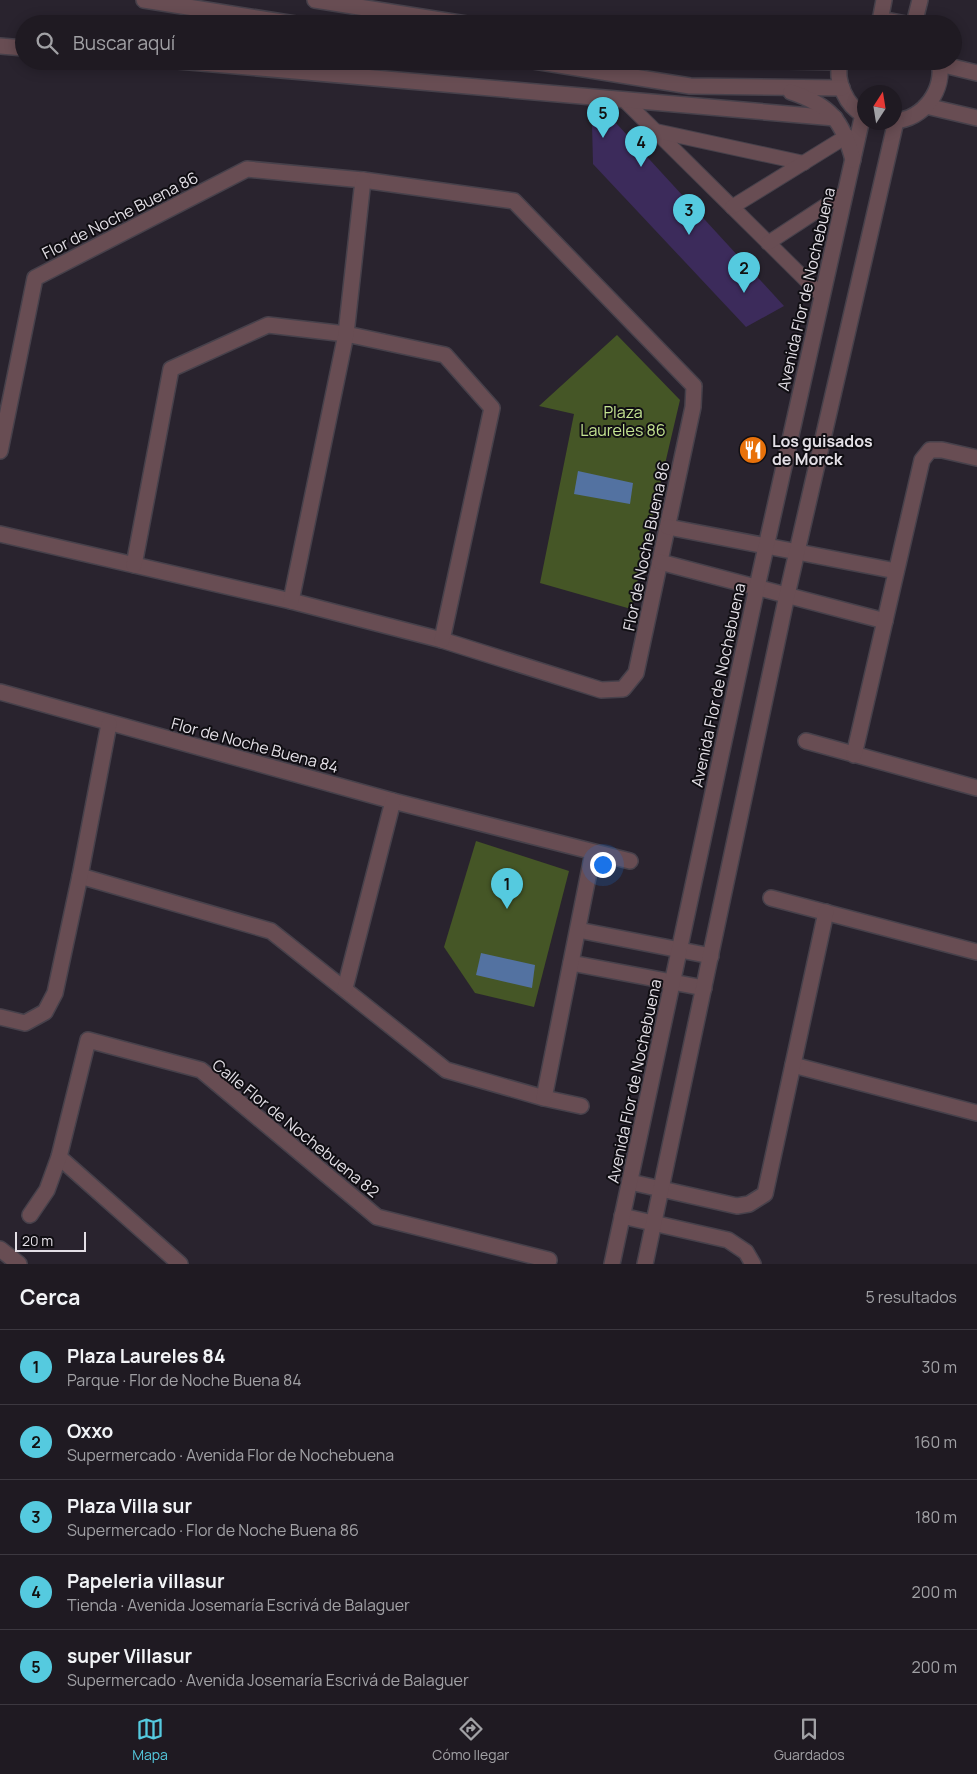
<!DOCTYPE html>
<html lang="es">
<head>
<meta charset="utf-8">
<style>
	:root { --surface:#1f1a22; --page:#2c272f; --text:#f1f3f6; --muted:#a1a1a5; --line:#3c3840; --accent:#55cadf }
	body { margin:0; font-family:Manrope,sans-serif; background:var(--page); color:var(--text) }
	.compass { position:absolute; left:857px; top:85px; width:45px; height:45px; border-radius:50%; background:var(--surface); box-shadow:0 2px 12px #0003; rotate:12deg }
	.scale { position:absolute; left:15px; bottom:12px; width:71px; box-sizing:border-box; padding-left:5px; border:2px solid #e3dfe6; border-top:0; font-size:14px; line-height:18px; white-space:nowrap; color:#e3dfe6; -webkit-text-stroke:4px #100e13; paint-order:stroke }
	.you { position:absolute; left:602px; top:864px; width:18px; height:18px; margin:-12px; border:4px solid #fff; border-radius:50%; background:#1a73e8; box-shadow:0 0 0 8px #1a73e833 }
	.badge { display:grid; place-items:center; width:32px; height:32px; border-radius:50%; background:var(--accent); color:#111; font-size:16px; font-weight:700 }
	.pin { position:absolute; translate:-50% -41px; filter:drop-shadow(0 1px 2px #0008) }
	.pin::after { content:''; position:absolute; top:26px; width:18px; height:15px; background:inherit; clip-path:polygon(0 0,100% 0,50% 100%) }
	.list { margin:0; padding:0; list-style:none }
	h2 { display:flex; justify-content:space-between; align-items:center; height:65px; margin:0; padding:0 20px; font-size:21px }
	h2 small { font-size:16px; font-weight:400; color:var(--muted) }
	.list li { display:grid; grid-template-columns:32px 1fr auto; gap:15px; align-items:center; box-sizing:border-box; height:75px; padding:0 20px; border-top:1px solid var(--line) }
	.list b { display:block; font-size:19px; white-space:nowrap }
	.list p { margin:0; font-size:16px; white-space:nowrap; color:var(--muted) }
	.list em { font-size:16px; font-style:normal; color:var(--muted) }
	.icon { flex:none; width:28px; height:28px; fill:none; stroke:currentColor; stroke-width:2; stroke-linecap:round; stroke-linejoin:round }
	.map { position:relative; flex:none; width:977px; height:1264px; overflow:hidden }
	.search { position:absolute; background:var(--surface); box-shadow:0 2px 12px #0003; left:15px; right:15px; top:15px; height:55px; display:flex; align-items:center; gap:12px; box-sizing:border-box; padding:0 18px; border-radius:28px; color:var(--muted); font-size:19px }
	.sheet { height:440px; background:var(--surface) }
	nav { display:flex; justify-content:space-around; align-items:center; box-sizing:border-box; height:70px; border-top:1px solid var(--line); background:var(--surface); font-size:14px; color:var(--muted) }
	nav a { display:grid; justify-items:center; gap:2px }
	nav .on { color:var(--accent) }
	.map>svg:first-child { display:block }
	.green { fill:#455626 }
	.water { fill:#5372a1 }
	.building { fill:#3c2b5b }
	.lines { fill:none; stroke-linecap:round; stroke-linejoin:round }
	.service-casing { stroke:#47414b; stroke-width:16 }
	.minor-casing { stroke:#47414b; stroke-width:18 }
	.tertiary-casing { stroke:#47414b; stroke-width:18 }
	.service { stroke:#684d53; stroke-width:14 }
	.minor { stroke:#684d53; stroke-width:15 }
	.tertiary { stroke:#684d53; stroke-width:15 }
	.labels { text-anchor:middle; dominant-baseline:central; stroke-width:4; stroke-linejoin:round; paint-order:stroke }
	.street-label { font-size:16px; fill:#e3dfe6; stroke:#100e13 }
	.park-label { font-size:16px; fill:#c4e491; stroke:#100e13 }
	.poi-label { font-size:16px; font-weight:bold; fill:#e3dfe6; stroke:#100e13; text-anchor:start }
</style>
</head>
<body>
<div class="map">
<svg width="977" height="1264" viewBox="0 0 977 1264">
	<rect width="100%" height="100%" fill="#29232e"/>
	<!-- green -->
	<g class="green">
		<path d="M 617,335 L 680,400 L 631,609 L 540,583 L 574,414 L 539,406 Z"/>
		<path d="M 476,841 L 569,871 L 534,1007 L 475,993 L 444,947 Z"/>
	</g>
	<!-- water -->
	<g class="water">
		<path d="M 578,471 L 633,483 L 630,504 L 574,494 Z"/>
		<path d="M 481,953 L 535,965 L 532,988 L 476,975 Z"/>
	</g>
	<!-- building -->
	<path class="building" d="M 616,123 L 784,306 L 746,327 L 593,164 L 592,124 Z"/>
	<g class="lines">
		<defs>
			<g id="service">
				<path d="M 624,100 L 822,296"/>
				<path d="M 656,131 L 804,163"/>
				<path d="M 732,207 L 847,136"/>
				<path d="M 768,243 L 846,192"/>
			</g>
			<g id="minor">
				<path d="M 880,21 L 884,0"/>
				<path d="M 872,24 L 891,21 L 906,24"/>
				<path d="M 914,24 L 920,0"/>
				<path d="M 0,46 L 24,48"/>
				<path d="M 178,61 L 835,118"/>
				<path d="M 840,61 C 835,81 846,106 864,115"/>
				<path d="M 940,64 L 977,73"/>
				<path d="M 926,106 L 977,118"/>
				<path d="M 894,121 C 924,119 945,90 939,61"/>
				<path d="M 0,451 L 35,278 L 247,169 L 363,180 L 514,201 L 694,386 L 693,407 L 636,673 L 623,689 L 601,690 L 442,640 L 291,601 L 0,534"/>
				<path d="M 668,527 L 896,571"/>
				<path d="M 660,562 L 885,621"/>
				<path d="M 134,565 L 171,369 L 268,325 L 346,334 L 445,355 L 492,408 L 442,640"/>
				<path d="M 291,601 L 346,334 L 363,180"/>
				<path d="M 0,692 L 393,801 L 630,861"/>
				<path d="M 806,741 L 977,788"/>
				<path d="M 854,755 L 922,460 L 930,450 L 942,450 L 977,458"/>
				<path d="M 80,876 L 271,931 L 446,1070 L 544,1098 L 581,1106"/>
				<path d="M 771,898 L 977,952"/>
				<path d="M 578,930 L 711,956"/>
				<path d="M 571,963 L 704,988"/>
				<path d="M 345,988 L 393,801"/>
				<path d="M 0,1017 L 25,1023 L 45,1012 L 55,993 L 80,876 L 109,724"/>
				<path d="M 793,1065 L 977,1113"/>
				<path d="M 544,1098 L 593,852"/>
				<path d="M 59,1157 L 180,1264"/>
				<path d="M 630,1182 L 737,1206 L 749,1204 L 765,1194 L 826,912"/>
				<path d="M 30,1215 L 47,1190 L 59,1157 L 88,1040 L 201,1070 L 377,1217 L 549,1260"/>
				<path d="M 622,1216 L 728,1240 L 746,1252 L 753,1264"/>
				<path d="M 0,1249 L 19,1264"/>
				<path d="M 612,1264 L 757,587 L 863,114"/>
				<path d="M 645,1264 L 787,595 L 896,121"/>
			</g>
			<g id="tertiary">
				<path d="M 144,0 L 295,24"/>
				<path d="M 315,0 L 466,24"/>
				<path d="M 534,61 L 690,86 L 842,88"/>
				<path d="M 788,61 L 839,62"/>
				<path d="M 791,92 C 830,105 843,121 853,160"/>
			</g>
		</defs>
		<!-- service casing -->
		<use href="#service" class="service-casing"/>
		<!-- minor casing -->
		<use href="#minor" class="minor-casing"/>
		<!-- tertiary casing -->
		<use href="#tertiary" class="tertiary-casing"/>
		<!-- service -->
		<use href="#service" class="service"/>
		<!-- minor -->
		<use href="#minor" class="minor"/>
		<!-- tertiary -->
		<use href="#tertiary" class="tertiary"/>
	</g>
	<!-- icons -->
	<defs>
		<symbol id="restaurant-disc" viewBox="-11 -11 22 22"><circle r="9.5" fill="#e8710a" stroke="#100e13"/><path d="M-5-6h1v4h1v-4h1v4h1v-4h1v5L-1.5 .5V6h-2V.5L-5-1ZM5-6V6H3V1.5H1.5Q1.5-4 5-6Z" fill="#fff"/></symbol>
	</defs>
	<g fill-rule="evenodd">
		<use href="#restaurant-disc" x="737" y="434" width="32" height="32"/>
	</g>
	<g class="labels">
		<!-- street labels -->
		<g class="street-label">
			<text transform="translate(120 215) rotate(-27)">Flor de Noche Buena 86</text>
			<text transform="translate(806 289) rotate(-77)">Avenida Flor de Nochebuena</text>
			<text transform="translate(646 546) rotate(-78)">Flor de Noche Buena 86</text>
			<text transform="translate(718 685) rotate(-78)">Avenida Flor de Nochebuena</text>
			<text transform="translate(255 745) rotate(15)">Flor de Noche Buena 84</text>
			<text transform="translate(634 1081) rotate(-78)">Avenida Flor de Nochebuena</text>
			<text transform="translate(296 1128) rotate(39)">Calle Flor de Nochebuena 82</text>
		</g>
		<!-- park labels -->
		<g class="park-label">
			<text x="623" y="412">Plaza<tspan x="623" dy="18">Laureles 86</tspan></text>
		</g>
		<!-- poi labels -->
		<g class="poi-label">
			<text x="772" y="441">Los guisados<tspan x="772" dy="18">de Morck</tspan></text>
		</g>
	</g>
</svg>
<svg class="compass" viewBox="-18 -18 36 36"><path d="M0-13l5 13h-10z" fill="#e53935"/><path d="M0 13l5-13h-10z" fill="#a1a1a5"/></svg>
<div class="scale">20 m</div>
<div class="you"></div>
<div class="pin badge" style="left:507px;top:909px">1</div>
<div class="pin badge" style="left:744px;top:293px">2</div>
<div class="pin badge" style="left:689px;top:235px">3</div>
<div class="pin badge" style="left:641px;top:167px">4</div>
<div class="pin badge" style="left:603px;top:138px">5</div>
<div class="search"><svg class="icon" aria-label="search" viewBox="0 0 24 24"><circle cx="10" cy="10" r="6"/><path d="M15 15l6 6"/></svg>Buscar aquí</div>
</div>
<section class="sheet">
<h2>Cerca<small>5 resultados</small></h2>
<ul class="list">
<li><span class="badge">1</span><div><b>Plaza Laureles 84</b><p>Parque · Flor de Noche Buena 84</p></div><em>30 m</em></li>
<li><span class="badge">2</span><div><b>Oxxo</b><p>Supermercado · Avenida Flor de Nochebuena</p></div><em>160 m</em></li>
<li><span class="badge">3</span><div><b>Plaza Villa sur</b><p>Supermercado · Flor de Noche Buena 86</p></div><em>180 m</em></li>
<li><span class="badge">4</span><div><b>Papeleria villasur</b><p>Tienda · Avenida Josemaría Escrivá de Balaguer</p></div><em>200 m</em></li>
<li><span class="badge">5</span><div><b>super Villasur</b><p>Supermercado · Avenida Josemaría Escrivá de Balaguer</p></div><em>200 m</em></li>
</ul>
</section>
<nav>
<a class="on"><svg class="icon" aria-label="map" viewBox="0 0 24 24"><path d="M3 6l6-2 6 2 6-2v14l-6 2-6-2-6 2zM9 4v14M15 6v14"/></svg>Mapa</a>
<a><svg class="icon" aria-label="directions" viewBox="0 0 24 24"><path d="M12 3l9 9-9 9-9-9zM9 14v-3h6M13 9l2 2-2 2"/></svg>Cómo llegar</a>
<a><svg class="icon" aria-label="saved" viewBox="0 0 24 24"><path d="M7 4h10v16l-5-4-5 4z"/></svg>Guardados</a>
</nav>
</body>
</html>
